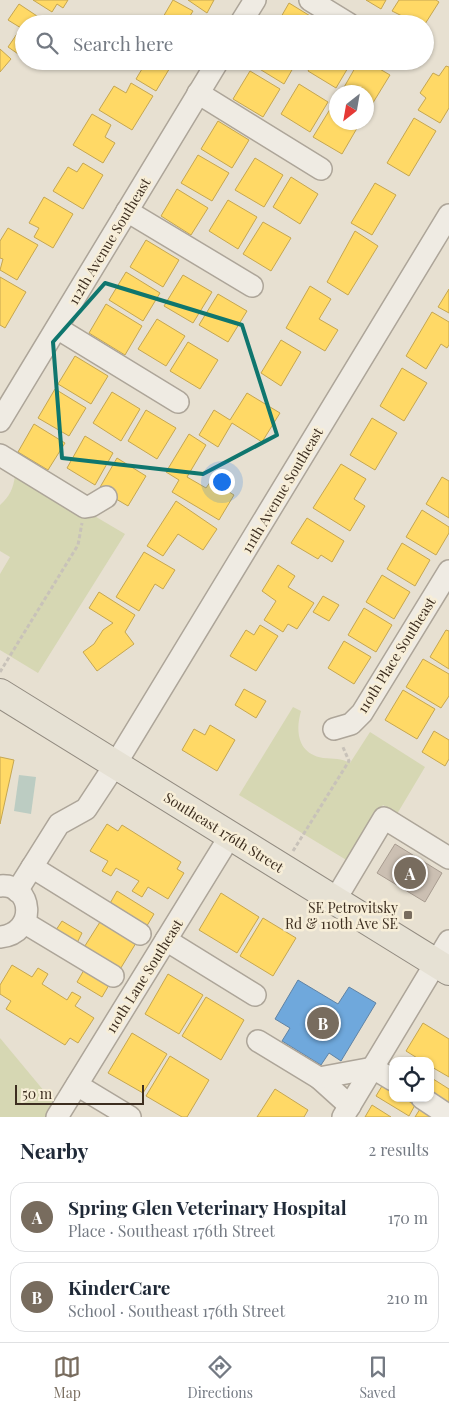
<!DOCTYPE html>
<html lang="en">
<head>
<meta charset="utf-8">
<style>
	:root { --surface:#fff; --page:#f2f2f3; --text:#1f2937; --muted:#747a83; --line:#e0e1e3; --accent:#786c5e }
	body { margin:0; font-family:"Playfair Display",serif; background:var(--page); color:var(--text) }
	.controls { position:absolute; right:15px; bottom:15px; display:grid; overflow:hidden; border-radius:10px; box-shadow:0 1px 4px #0004 }
	.controls button { width:45px; height:45px; display:grid; place-items:center; padding:0; border:0; border-bottom:1px solid var(--line); background:var(--surface); color:var(--text); font:25px sans-serif }
	.compass { position:absolute; left:329px; top:85px; width:45px; height:45px; border-radius:50%; background:var(--surface); box-shadow:0 1px 4px #0004; rotate:211deg }
	.scale { position:absolute; left:15px; bottom:12px; width:129px; box-sizing:border-box; padding-left:5px; border:2px solid #3d2e20; border-top:0; font-size:14px; line-height:18px; white-space:nowrap; color:#3d2e20; -webkit-text-stroke:4px #f7eed8; paint-order:stroke }
	.you { position:absolute; left:221px; top:481px; width:18px; height:18px; margin:-12px; border:4px solid #fff; border-radius:50%; background:#1a73e8; box-shadow:0 0 0 8px #1a73e833 }
	.badge { display:grid; place-items:center; width:32px; height:32px; border-radius:50%; background:var(--accent); color:#fff; font-size:16px; font-weight:700 }
	.pin { position:absolute; translate:-50% -50%; border:2px solid #fff; box-shadow:0 1px 5px #0006 }
	.list { margin:0; padding:0; list-style:none }
	h2 { display:flex; justify-content:space-between; align-items:center; height:65px; margin:0; padding:0 20px; font-size:21px }
	h2 small { font-size:16px; font-weight:400; color:var(--muted) }
	.list li { display:grid; grid-template-columns:32px 1fr auto; gap:15px; align-items:center; box-sizing:border-box; height:70px; margin:0 10px 10px; padding:0 10px; border:1px solid var(--line); border-radius:15px }
	.list b { display:block; font-size:19px; white-space:nowrap }
	.list p { margin:0; font-size:16px; white-space:nowrap; color:var(--muted) }
	.list em { font-size:16px; font-style:normal; color:var(--muted) }
	.icon { flex:none; width:28px; height:28px; fill:none; stroke:currentColor; stroke-width:2; stroke-linecap:round; stroke-linejoin:round }
	.map { position:relative; flex:none; width:449px; height:1117px; overflow:hidden }
	.search { position:absolute; background:var(--surface); box-shadow:0 1px 4px #0004; left:15px; right:15px; top:15px; height:55px; display:flex; align-items:center; gap:12px; box-sizing:border-box; padding:0 18px; border-radius:28px; color:var(--muted); font-size:19px }
	.sheet { height:225px; background:var(--surface) }
	nav { display:flex; justify-content:space-around; align-items:center; box-sizing:border-box; height:70px; border-top:1px solid var(--line); background:var(--surface); font-size:14px; color:var(--muted) }
	nav a { display:grid; justify-items:center; gap:2px }
	nav .on { color:var(--accent) }
	.map>svg:first-child { display:block }
	.green { fill:#d6d7b3 }
	.water { fill:#bcccc2 }
	.homes { fill:#ffd966; stroke:#c5a651 }
	.schools { fill:#6fa8dc; stroke:#6083a4 }
	.building { fill:#cbbfb2; stroke:#a89c90 }
	.lines { fill:none; stroke-linecap:round; stroke-linejoin:round }
	.minor-casing { stroke:#ada599; stroke-width:24 }
	.major-casing { stroke:#928b80; stroke-width:30 }
	.path { stroke:#c8c2b9; stroke-width:3; stroke-dasharray:4 2.5; stroke-linecap:butt }
	.minor { stroke:#efebe3; stroke-width:21 }
	.major { stroke:#e6e1d4; stroke-width:28 }
	.marked { fill:none; stroke:#0f766e; stroke-width:4; stroke-linejoin:round }
	.poi-dot { fill:#786c5e; stroke:#f7eed8; stroke-width:2 }
	.labels { text-anchor:middle; dominant-baseline:central; stroke-width:5; stroke-linejoin:round; paint-order:stroke }
	.street-label { font-size:14px; fill:#3d2e20; stroke:#f7eed8 }
	.poi-label { font-size:14px; fill:#3d2e20; stroke:#f7eed8; text-anchor:end }
</style>
</head>
<body>
<div class="map">
<svg width="449" height="1117" viewBox="0 0 449 1117">
	<rect width="100%" height="100%" fill="#e7e0d1"/>
	<!-- green -->
	<g class="green">
		<path d="M 15,476 L 81,508 L 125,534 L 38,673 L 0,650 L 0,574 L 10,557 L 0,551 L 0,505 C 10,496 13,489 15,476 Z"/>
		<path d="M 293,707 L 301,711 C 295,732 298,754 323,758 C 334,759 341,758 350,763 L 370,732 L 425,767 L 397,814 L 383,805 L 348,861 L 239,795 Z"/>
		<path d="M 0,1038 L 54,1103 L 46,1117 L 0,1117 Z"/>
	</g>
	<!-- water -->
	<path class="water" d="M 19,775 L 36,777 L 31,814 L 14,811 Z"/>
	<!-- homes -->
	<g class="homes">
		<path d="M 33,0 L 68,0 L 63,8 L 57,4 L 52,12 Z"/>
		<path d="M 173,0 L 193,11 L 187,21 L 192,24 L 159,24 Z"/>
		<path d="M 188,0 L 214,0 L 207,13 Z"/>
		<path d="M 366,0 L 386,0 L 381,9 Z"/>
		<path d="M 399,0 L 436,0 L 439,2 L 425,24 L 397,24 L 402,16 L 392,11 Z"/>
		<path d="M 289,3 L 320,22 L 319,24 L 277,24 Z"/>
		<path d="M 19,4 L 49,24 L 24,24 L 24,58 L 8,47 L 21,28 L 8,20 Z"/>
		<path d="M 0,49 L 11,59 L 0,72 Z"/>
		<path d="M 133,61 L 174,61 L 156,91 L 136,79 L 142,69 L 132,63 Z"/>
		<path d="M 255,61 L 297,61 L 284,84 L 253,65 Z"/>
		<path d="M 314,61 L 352,61 L 336,88 L 308,71 Z"/>
		<path d="M 359,61 L 366,61 L 390,75 L 371,106 L 366,103 L 366,92 L 349,92 L 343,89 Z"/>
		<path d="M 446,66 L 449,67 L 449,108 L 440,123 L 418,110 L 426,98 L 420,93 L 433,73 L 439,76 Z"/>
		<path d="M 250,71 L 280,89 L 263,117 L 233,99 Z"/>
		<path d="M 131,83 L 153,96 L 132,130 L 99,110 L 114,86 L 126,93 Z"/>
		<path d="M 299,84 L 328,102 L 310,132 L 281,114 Z"/>
		<path d="M 332,106 L 336,109 L 336,122 L 360,123 L 342,154 L 313,137 Z"/>
		<path d="M 92,114 L 111,125 L 105,137 L 115,143 L 103,163 L 73,145 Z"/>
		<path d="M 414,118 L 436,131 L 409,176 L 387,163 Z"/>
		<path d="M 218,121 L 249,140 L 232,168 L 201,149 Z"/>
		<path d="M 198,155 L 229,173 L 212,201 L 181,183 Z"/>
		<path d="M 255,158 L 283,175 L 264,207 L 235,190 Z"/>
		<path d="M 83,163 L 103,175 L 83,209 L 53,191 L 68,167 L 77,172 Z"/>
		<path d="M 291,177 L 318,194 L 300,224 L 273,207 Z"/>
		<path d="M 375,183 L 396,195 L 372,235 L 351,223 Z"/>
		<path d="M 177,189 L 208,208 L 191,235 L 161,216 Z"/>
		<path d="M 44,197 L 73,214 L 53,248 L 34,237 L 39,228 L 29,223 Z"/>
		<path d="M 228,200 L 257,217 L 238,249 L 209,231 Z"/>
		<path d="M 263,222 L 291,238 L 271,271 L 243,254 Z"/>
		<path d="M 8,228 L 38,245 L 17,280 L 0,270 L 3,259 L 0,258 L 0,241 Z"/>
		<path d="M 355,231 L 378,246 L 348,295 L 327,282 Z"/>
		<path d="M 146,240 L 179,260 L 163,287 L 130,267 Z"/>
		<path d="M 126,272 L 160,293 L 143,321 L 109,300 Z"/>
		<path d="M 183,275 L 212,292 L 193,323 L 164,306 Z"/>
		<path d="M 0,277 L 26,292 L 5,328 L 0,325 Z"/>
		<path d="M 310,286 L 331,299 L 319,319 L 338,330 L 325,351 L 286,328 Z"/>
		<path d="M 449,289 L 449,313 L 438,307 Z"/>
		<path d="M 218,294 L 247,311 L 228,342 L 199,325 Z"/>
		<path d="M 106,304 L 142,326 L 125,355 L 89,333 Z"/>
		<path d="M 432,312 L 449,322 L 449,345 L 447,348 L 441,344 L 426,369 L 406,356 Z"/>
		<path d="M 157,319 L 185,336 L 166,366 L 138,349 Z"/>
		<path d="M 281,340 L 301,352 L 281,386 L 261,373 Z"/>
		<path d="M 188,342 L 218,360 L 200,389 L 170,371 Z"/>
		<path d="M 75,356 L 108,376 L 91,404 L 58,384 Z"/>
		<path d="M 402,368 L 427,383 L 404,421 L 380,406 Z"/>
		<path d="M 55,389 L 86,408 L 69,436 L 38,418 Z"/>
		<path d="M 112,392 L 140,409 L 121,441 L 93,423 Z"/>
		<path d="M 247,393 L 280,413 L 262,442 L 232,423 L 218,447 L 199,435 L 214,410 L 230,420 Z"/>
		<path d="M 146,410 L 176,428 L 157,459 L 128,441 Z"/>
		<path d="M 372,418 L 397,433 L 375,470 L 350,455 Z"/>
		<path d="M 34,424 L 65,443 L 48,470 L 18,452 Z"/>
		<path d="M 189,434 L 206,445 L 187,477 L 206,488 L 211,481 L 234,495 L 219,520 L 172,492 L 179,480 L 166,472 Z"/>
		<path d="M 85,436 L 113,453 L 95,485 L 67,468 Z"/>
		<path d="M 117,458 L 146,476 L 128,506 L 99,489 Z"/>
		<path d="M 341,464 L 366,479 L 354,499 L 365,506 L 350,531 L 313,508 Z"/>
		<path d="M 442,477 L 449,481 L 449,518 L 426,504 Z"/>
		<path d="M 176,501 L 217,529 L 203,550 L 178,534 L 163,556 L 147,546 Z"/>
		<path d="M 422,510 L 449,527 L 449,533 L 436,555 L 406,537 Z"/>
		<path d="M 307,518 L 344,541 L 332,562 L 321,555 L 318,559 L 291,543 Z"/>
		<path d="M 402,543 L 430,560 L 415,586 L 387,569 Z"/>
		<path d="M 144,552 L 175,570 L 163,589 L 155,584 L 139,611 L 116,597 Z"/>
		<path d="M 278,565 L 295,576 L 288,587 L 314,603 L 297,629 L 288,624 L 283,632 L 264,620 L 276,601 L 262,591 Z"/>
		<path d="M 382,575 L 410,592 L 394,619 L 366,602 Z"/>
		<path d="M 99,592 L 135,615 L 125,632 L 134,644 L 97,671 L 83,652 L 94,644 L 103,630 L 113,623 L 89,608 Z"/>
		<path d="M 323,596 L 339,605 L 329,621 L 313,612 Z"/>
		<path d="M 364,608 L 392,625 L 376,652 L 348,635 Z"/>
		<path d="M 260,625 L 278,636 L 256,671 L 230,656 L 246,630 L 254,635 Z"/>
		<path d="M 446,630 L 449,631 L 449,669 L 430,657 Z"/>
		<path d="M 344,641 L 371,657 L 354,684 L 328,668 Z"/>
		<path d="M 423,659 L 449,674 L 449,696 L 441,708 L 406,687 Z"/>
		<path d="M 244,689 L 266,701 L 256,718 L 235,705 Z"/>
		<path d="M 403,690 L 435,709 L 417,739 L 385,720 Z"/>
		<path d="M 210,725 L 235,740 L 217,771 L 182,750 L 194,729 L 205,735 Z"/>
		<path d="M 434,731 L 449,740 L 449,759 L 445,766 L 422,752 Z"/>
		<path d="M 0,757 L 14,760 L 0,824 Z"/>
		<path d="M 107,824 L 118,831 L 122,825 L 181,862 L 177,869 L 184,873 L 168,899 L 148,887 L 142,897 L 132,891 L 139,881 L 116,868 L 111,876 L 102,871 L 108,861 L 90,851 Z"/>
		<path d="M 117,891 L 154,914 L 145,929 L 108,907 Z"/>
		<path d="M 221,893 L 259,917 L 237,953 L 199,930 Z"/>
		<path d="M 263,918 L 296,938 L 273,976 L 240,956 Z"/>
		<path d="M 62,921 L 82,933 L 77,943 L 56,930 Z"/>
		<path d="M 100,922 L 136,943 L 119,971 L 83,949 Z"/>
		<path d="M 12,965 L 32,977 L 38,968 L 48,974 L 42,984 L 67,1000 L 72,992 L 81,997 L 75,1006 L 94,1018 L 78,1043 L 70,1038 L 65,1045 L 6,1009 L 11,1001 L 0,994 L 0,985 Z"/>
		<path d="M 84,970 L 109,985 L 102,997 L 77,982 Z"/>
		<path d="M 168,974 L 203,995 L 179,1034 L 145,1014 Z"/>
		<path d="M 206,997 L 244,1020 L 221,1060 L 182,1036 Z"/>
		<path d="M 423,1023 L 449,1039 L 449,1077 L 430,1066 L 430,1061 L 422,1061 L 406,1051 Z"/>
		<path d="M 132,1033 L 167,1054 L 143,1093 L 108,1073 Z"/>
		<path d="M 170,1056 L 209,1080 L 187,1117 L 182,1117 L 146,1096 Z"/>
		<path d="M 430,1077 L 449,1089 L 449,1105 L 430,1094 Z"/>
		<path d="M 382,1086 L 393,1092 L 393,1098 L 403,1098 L 415,1105 L 409,1116 L 376,1096 Z"/>
		<path d="M 275,1089 L 308,1110 L 304,1117 L 257,1117 Z"/>
		<path d="M 372,1105 L 391,1117 L 365,1117 Z"/>
		<path d="M 420,1109 L 433,1117 L 415,1117 Z"/>
	</g>
	<!-- schools -->
	<path class="schools" d="M 298,980 L 338,1004 L 349,987 L 376,1003 L 341,1061 L 329,1053 L 321,1065 L 282,1041 L 290,1028 L 275,1019 Z"/>
	<!-- building -->
	<path class="building" d="M 395,844 L 442,873 L 425,902 L 377,873 Z"/>
	<g class="lines">
		<defs>
			<g id="minor">
				<path d="M 310,0 L 349,24"/>
				<path d="M 240,24 L 255,0"/>
				<path d="M 198,93 L 321,169"/>
				<path d="M 127,211 L 252,286"/>
				<path d="M 57,328 L 178,402"/>
				<path d="M 0,421 L 218,61"/>
				<path d="M 0,455 L 85,507 L 91,506 L 106,497"/>
				<path d="M 334,729 L 351,724 L 362,713 L 449,571"/>
				<path d="M 32,867 L 140,934"/>
				<path d="M 0,886 C 33,883 38,933 0,937"/>
				<path d="M 17,891 L 59,824 L 86,809 L 115,765 L 449,215"/>
				<path d="M 335,900 L 384,818 L 449,858"/>
				<path d="M 25,923 L 113,976"/>
				<path d="M 166,940 L 255,995"/>
				<path d="M 258,1041 L 319,1078 L 350,1106"/>
				<path d="M 319,1078 L 373,1068 L 393,1080"/>
				<path d="M 77,1085 L 130,1117"/>
				<path d="M 422,1098 L 443,1112"/>
				<path d="M 57,1117 L 230,836"/>
				<path d="M 343,1117 L 449,941"/>
			</g>
			<path id="major" d="M 0,693 L 449,971"/>
		</defs>
		<!-- minor casing -->
		<use href="#minor" class="minor-casing"/>
		<!-- major casing -->
		<use href="#major" class="major-casing"/>
		<!-- path -->
		<g class="path">
			<path d="M 0,672 L 78,545 L 82,523"/>
			<path d="M 293,851 L 349,761 L 342,745"/>
		</g>
		<!-- minor -->
		<use href="#minor" class="minor"/>
		<!-- major -->
		<use href="#major" class="major"/>
	</g>
	<!-- marked area -->
	<path class="marked" d="M 105,283 L 242,325 L 277,435 L 203,474 L 62,458 L 53,342 Z"/>
	<!-- markers -->
	<rect class="poi-dot" x="403" y="910" width="10" height="10" rx="2.5"/>
	<g class="labels">
		<!-- street labels -->
		<g class="street-label">
			<text transform="translate(109 241) rotate(-59)">112th Avenue Southeast</text>
			<text transform="translate(282 490) rotate(-59)">111th Avenue Southeast</text>
			<text transform="translate(396 655) rotate(-58)">110th Place Southeast</text>
			<text transform="translate(224 832) rotate(32)">Southeast 176th Street</text>
			<text transform="translate(144 976) rotate(-58)">110th Lane Southeast</text>
		</g>
		<!-- poi labels -->
		<g class="poi-label">
			<text x="398" y="907">SE Petrovitsky<tspan x="398" dy="16">Rd &amp; 110th Ave SE</tspan></text>
		</g>
	</g>
</svg>
<div class="controls">
<button><svg class="icon" aria-label="locate" viewBox="0 0 24 24"><circle cx="12" cy="12" r="6"/><path d="M12 2v4M12 18v4M2 12h4M18 12h4"/></svg></button>
</div>
<svg class="compass" viewBox="-18 -18 36 36"><path d="M0-13l5 13h-10z" fill="#e53935"/><path d="M0 13l5-13h-10z" fill="#747a83"/></svg>
<div class="scale">50 m</div>
<div class="you"></div>
<div class="pin badge" style="left:410px;top:873px">A</div>
<div class="pin badge" style="left:323px;top:1023px">B</div>
<div class="search"><svg class="icon" aria-label="search" viewBox="0 0 24 24"><circle cx="10" cy="10" r="6"/><path d="M15 15l6 6"/></svg>Search here</div>
</div>
<section class="sheet">
<h2>Nearby<small>2 results</small></h2>
<ul class="list">
<li><span class="badge">A</span><div><b>Spring Glen Veterinary Hospital</b><p>Place · Southeast 176th Street</p></div><em>170 m</em></li>
<li><span class="badge">B</span><div><b>KinderCare</b><p>School · Southeast 176th Street</p></div><em>210 m</em></li>
</ul>
</section>
<nav>
<a class="on"><svg class="icon" aria-label="map" viewBox="0 0 24 24"><path d="M3 6l6-2 6 2 6-2v14l-6 2-6-2-6 2zM9 4v14M15 6v14"/></svg>Map</a>
<a><svg class="icon" aria-label="directions" viewBox="0 0 24 24"><path d="M12 3l9 9-9 9-9-9zM9 14v-3h6M13 9l2 2-2 2"/></svg>Directions</a>
<a><svg class="icon" aria-label="saved" viewBox="0 0 24 24"><path d="M7 4h10v16l-5-4-5 4z"/></svg>Saved</a>
</nav>
</body>
</html>
